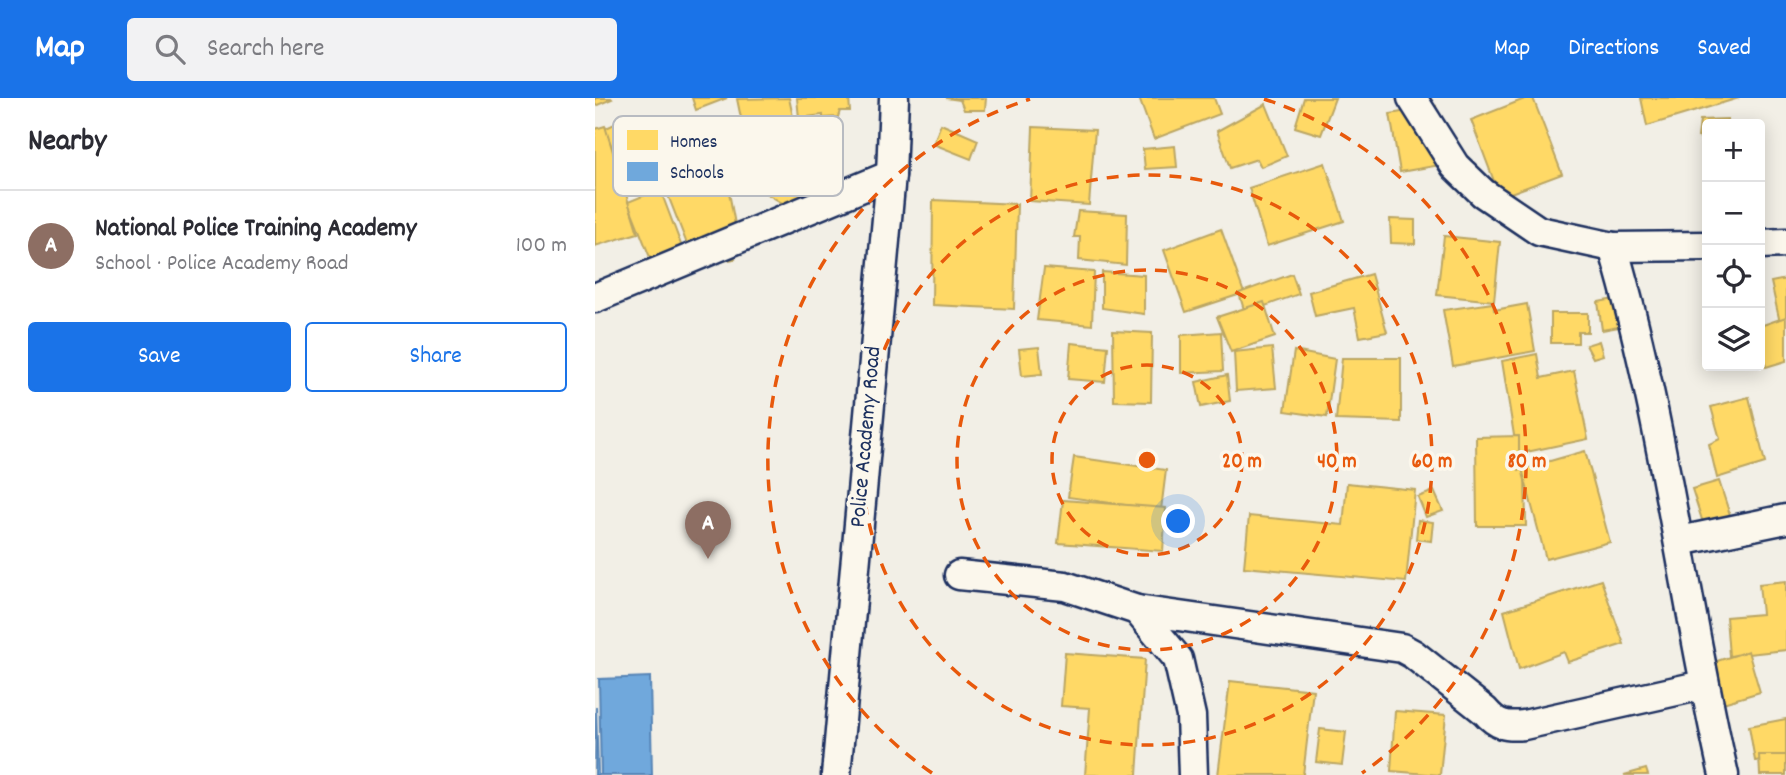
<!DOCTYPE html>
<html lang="en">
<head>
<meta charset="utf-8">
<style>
	:root { --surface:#fff; --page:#f2f2f3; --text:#2b2b33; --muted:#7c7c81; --line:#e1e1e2; --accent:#1a73e8 }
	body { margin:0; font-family:Dekko,sans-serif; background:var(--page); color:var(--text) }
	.controls { position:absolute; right:21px; top:21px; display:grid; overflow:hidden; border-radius:7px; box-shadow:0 4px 18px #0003 }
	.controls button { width:63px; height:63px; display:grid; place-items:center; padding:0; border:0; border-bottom:2px solid var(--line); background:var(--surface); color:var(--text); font:35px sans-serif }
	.you { position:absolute; left:584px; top:424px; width:24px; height:24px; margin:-18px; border:5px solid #fff; border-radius:50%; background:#1a73e8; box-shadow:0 0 0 10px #1a73e833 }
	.badge { display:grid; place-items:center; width:46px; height:46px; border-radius:50%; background:var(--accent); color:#fff; font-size:23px; font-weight:700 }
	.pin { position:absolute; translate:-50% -58px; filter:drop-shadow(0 2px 4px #0008) }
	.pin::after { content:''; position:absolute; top:37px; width:24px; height:21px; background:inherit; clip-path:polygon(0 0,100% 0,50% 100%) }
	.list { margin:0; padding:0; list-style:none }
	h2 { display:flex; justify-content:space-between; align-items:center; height:91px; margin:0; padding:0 28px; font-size:30px }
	h2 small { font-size:23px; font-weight:400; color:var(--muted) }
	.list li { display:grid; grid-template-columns:46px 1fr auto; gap:21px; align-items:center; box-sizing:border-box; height:112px; padding:0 28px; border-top:2px solid var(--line) }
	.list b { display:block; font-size:26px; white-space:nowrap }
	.list p { margin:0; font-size:23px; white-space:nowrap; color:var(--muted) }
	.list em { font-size:23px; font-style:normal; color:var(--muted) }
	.actions { display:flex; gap:14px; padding:21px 28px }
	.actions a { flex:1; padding:16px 0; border:2px solid var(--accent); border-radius:7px; text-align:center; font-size:24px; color:var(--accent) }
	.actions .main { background:var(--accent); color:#fff }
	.icon { flex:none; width:38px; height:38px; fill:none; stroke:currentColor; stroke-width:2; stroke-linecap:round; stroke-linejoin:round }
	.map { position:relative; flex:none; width:1191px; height:677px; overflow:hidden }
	header { display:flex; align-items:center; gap:42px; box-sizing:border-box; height:98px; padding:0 35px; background:var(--accent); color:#fff }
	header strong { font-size:33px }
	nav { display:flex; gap:38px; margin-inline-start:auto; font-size:24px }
	.search { width:490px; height:63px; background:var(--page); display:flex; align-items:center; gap:18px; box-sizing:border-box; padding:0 24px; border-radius:7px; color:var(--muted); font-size:26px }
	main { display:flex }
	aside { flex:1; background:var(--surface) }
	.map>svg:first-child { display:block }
	.homes { fill:#ffd966; stroke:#bba664; stroke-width:2 }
	.schools { fill:#6fa8dc; stroke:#5684b6; stroke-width:2 }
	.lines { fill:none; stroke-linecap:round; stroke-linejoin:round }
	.minor-casing { stroke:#1b2f5e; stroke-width:33 }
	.minor { stroke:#fbf7ec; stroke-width:28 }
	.ring { fill:none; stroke:#e8590c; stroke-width:3.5; stroke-dasharray:12 9 }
	.labels { text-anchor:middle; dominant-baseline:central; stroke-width:7; stroke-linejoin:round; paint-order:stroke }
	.street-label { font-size:23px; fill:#1b2f5e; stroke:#fbf7ec }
	.key { fill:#fbf7ec; stroke:#b8bbc1; stroke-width:2 }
	.key-label { font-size:19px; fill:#1b2f5e }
	.centre { fill:#e8590c; stroke:#fbf7ec; stroke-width:3.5 }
	.ring-label { font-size:21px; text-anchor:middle; font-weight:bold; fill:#e8590c; stroke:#fbf7ec; stroke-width:7; stroke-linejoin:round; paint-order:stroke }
</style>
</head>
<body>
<header>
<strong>Map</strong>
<div class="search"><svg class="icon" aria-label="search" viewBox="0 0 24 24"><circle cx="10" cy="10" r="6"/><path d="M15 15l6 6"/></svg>Search here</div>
<nav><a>Map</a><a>Directions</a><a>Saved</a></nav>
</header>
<main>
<aside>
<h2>Nearby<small></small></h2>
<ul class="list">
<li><span class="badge" style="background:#8d6e63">A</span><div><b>National Police Training Academy</b><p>School · Police Academy Road</p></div><em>100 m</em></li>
</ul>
<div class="actions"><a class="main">Save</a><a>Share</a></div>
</aside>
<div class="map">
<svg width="1191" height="677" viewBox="0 0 1191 677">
	<rect width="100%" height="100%" fill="#f2efe6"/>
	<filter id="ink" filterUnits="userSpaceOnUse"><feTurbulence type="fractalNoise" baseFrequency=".0143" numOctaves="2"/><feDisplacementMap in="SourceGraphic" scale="14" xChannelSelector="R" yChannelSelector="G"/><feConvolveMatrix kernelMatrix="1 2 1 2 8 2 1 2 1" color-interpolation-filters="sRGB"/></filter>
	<g filter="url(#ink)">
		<!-- homes -->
		<g class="homes">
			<path d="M 0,0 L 16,0 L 17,1 L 0,8 Z"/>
			<path d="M 97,0 L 132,0 L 101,12 Z"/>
			<path d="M 194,0 L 200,28 L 150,39 L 142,1 Z"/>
			<path d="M 202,0 L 254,0 L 255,13 L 245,13 L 243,19 L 228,20 L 228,17 L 204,20 Z"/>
			<path d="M 351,0 L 391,0 L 390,12 L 369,12 L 365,2 Z"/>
			<path d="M 544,0 L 619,0 L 625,16 L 559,41 Z"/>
			<path d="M 709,0 L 740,0 L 726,37 L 700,29 Z"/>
			<path d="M 932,0 L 938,0 L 967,76 L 905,99 L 876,22 Z"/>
			<path d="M 1046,0 L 1144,0 L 1052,28 Z"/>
			<path d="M 671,6 L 692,58 L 666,69 L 662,61 L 635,70 L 622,33 Z"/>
			<path d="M 841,8 L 851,66 L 805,74 L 795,16 Z"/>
			<path d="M 1132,21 L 1132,26 L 1112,26 L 1112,40 L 1103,39 L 1105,22 Z"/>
			<path d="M 28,22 L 34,36 L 46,30 L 62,66 L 44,75 L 36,56 L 23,62 L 9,31 Z"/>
			<path d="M 346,26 L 383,42 L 376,61 L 338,46 Z"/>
			<path d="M 10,28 L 43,135 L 0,148 L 0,31 Z"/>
			<path d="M 438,29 L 500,32 L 494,107 L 435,103 Z"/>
			<path d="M 580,48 L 582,69 L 550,71 L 548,51 Z"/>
			<path d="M 730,65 L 749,123 L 672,148 L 654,90 Z"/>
			<path d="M 185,73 L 219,92 L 206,116 L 172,96 Z"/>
			<path d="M 131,78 L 144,148 L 136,148 L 140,161 L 126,163 L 125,151 L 97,154 L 95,145 L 92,146 L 69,87 Z"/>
			<path d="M 65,91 L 91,160 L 60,172 L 33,104 Z"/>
			<path d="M 338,102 L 422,106 L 419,211 L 337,207 Z"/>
			<path d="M 483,113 L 532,116 L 531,167 L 484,162 L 485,139 L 479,139 Z"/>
			<path d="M 795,121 L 820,122 L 820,146 L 796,145 Z"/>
			<path d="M 626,131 L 649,195 L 591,214 L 569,152 Z"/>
			<path d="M 849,138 L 905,144 L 899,203 L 842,197 Z"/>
			<path d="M 449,170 L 499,174 L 497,227 L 442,222 Z"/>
			<path d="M 507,174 L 549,177 L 549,216 L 507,210 Z"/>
			<path d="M 697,176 L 704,196 L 650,215 L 644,195 Z"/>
			<path d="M 776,176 L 792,234 L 765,239 L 759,210 L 720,218 L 714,194 Z"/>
			<path d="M 1191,181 L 1191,223 L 1185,225 L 1176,184 Z"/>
			<path d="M 1036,198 L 1040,226 L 1007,232 L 1003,204 Z"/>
			<path d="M 669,204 L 680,239 L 636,254 L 622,219 Z"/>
			<path d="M 898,205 L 899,212 L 932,206 L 940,253 L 858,268 L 848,212 Z"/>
			<path d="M 956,215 L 993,215 L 993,234 L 983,234 L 983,245 L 956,245 Z"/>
			<path d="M 1191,219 L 1191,263 L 1171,269 L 1165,247 L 1165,228 Z"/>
			<path d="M 518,233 L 557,235 L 556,304 L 519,303 Z"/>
			<path d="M 626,234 L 628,273 L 586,275 L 586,237 Z"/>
			<path d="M 1004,243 L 1008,257 L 998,260 L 991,247 Z"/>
			<path d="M 476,245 L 513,249 L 510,284 L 473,281 Z"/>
			<path d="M 444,249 L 447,276 L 427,278 L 424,251 Z"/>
			<path d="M 677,250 L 681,290 L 641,293 L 639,254 Z"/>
			<path d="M 699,253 L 740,261 L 732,319 L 690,313 Z"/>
			<path d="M 942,256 L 946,280 L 979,273 L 993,341 L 922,356 L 907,263 Z"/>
			<path d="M 747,260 L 806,260 L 806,324 L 741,322 Z"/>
			<path d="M 632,277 L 635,303 L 606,309 L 601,284 Z"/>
			<path d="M 1154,299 L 1170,365 L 1122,380 L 1114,346 L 1125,341 L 1116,309 Z"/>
			<path d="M 924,338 L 924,372 L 930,372 L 931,428 L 882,428 L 881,339 Z"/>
			<path d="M 990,353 L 1015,444 L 951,461 L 927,371 Z"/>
			<path d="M 479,359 L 571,372 L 566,412 L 473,399 Z"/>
			<path d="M 1124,383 L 1136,420 L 1109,428 L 1097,391 Z"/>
			<path d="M 752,385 L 820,392 L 811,484 L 649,469 L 654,418 L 748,427 Z"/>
			<path d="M 839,393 L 848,413 L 831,419 L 823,399 Z"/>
			<path d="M 468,402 L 571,410 L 568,453 L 463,445 Z"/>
			<path d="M 823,422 L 838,424 L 836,443 L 821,441 Z"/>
			<path d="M 1006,482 L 1029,546 L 973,564 L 969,554 L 924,571 L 909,513 Z"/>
			<path d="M 1191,483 L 1191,552 L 1134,558 L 1131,519 L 1167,516 L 1164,486 Z"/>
			<path d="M 1153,553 L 1165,594 L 1128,605 L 1119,564 Z"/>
			<path d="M 470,555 L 550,561 L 542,677 L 490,677 L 495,610 L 466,608 Z"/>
			<path d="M 635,583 L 718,592 L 708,677 L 623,677 Z"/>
			<path d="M 800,613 L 851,617 L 845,677 L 796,673 Z"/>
			<path d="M 1191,621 L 1191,658 L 1160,663 L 1154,628 Z"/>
			<path d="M 725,631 L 751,634 L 747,667 L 721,664 Z"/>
			<path d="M 1164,657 L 1191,657 L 1191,677 L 1165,677 Z"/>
			<path d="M 1051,671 L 1053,677 L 1029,677 Z"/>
		</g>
		<!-- schools -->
		<g class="schools">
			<path d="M 55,579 L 57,677 L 6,677 L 4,581 Z"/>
			<path d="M 1,609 L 3,677 L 0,677 Z"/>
		</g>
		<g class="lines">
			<defs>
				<g id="minor">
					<path d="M 817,0 L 860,68 L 888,95 L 944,133 L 1018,149 C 1069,322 1089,502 1129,677"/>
					<path d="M 1165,146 L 1191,145"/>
					<path d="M 1018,149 L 1112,148"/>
					<path d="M 0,200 L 296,77"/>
					<path d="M 1085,443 L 1191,421"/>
					<path d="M 364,477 L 470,488 L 542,512 L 583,561 L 596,618 L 598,677"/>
					<path d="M 542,512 L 807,550 L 818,556 L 890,613 C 902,627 911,629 929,627 L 1108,587"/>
					<path d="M 241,677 L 296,77 L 299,0"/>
				</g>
			</defs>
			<!-- minor casing -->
			<use href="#minor" class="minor-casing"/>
			<!-- minor -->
			<use href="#minor" class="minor"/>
		</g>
	</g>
	<!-- distance rings -->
	<g class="ring">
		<circle cx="552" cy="362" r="95"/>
		<circle cx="552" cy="362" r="190"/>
		<circle cx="552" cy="362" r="285"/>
		<path d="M337 675A380 380 0 0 1 435 1M669 1A380 380 0 0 1 767 675"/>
	</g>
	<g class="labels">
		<!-- street labels -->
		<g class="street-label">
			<text transform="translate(272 339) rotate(-85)">Police Academy Road</text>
		</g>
	</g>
	<!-- legend -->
	<rect x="18" y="18" width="230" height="80" rx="10" class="key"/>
	<rect x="32" y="32" width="31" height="20" fill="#ffd966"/>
	<rect x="32" y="64" width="31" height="19" fill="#6fa8dc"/>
	<g class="key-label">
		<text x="75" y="49">Homes</text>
		<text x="75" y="80">Schools</text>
	</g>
	<circle cx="552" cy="362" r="10" class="centre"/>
	<g class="ring-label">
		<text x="647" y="369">20 m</text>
		<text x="742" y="369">40 m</text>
		<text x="837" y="369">60 m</text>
		<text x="932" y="369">80 m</text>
	</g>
</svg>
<div class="controls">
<button>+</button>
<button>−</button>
<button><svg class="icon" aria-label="locate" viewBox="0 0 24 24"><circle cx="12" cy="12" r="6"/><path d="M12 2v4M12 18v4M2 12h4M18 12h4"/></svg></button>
<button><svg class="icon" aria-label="layers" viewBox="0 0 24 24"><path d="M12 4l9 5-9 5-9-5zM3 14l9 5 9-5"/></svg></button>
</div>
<div class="you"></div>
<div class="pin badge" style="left:113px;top:461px;background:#8d6e63">A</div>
</div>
</main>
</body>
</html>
